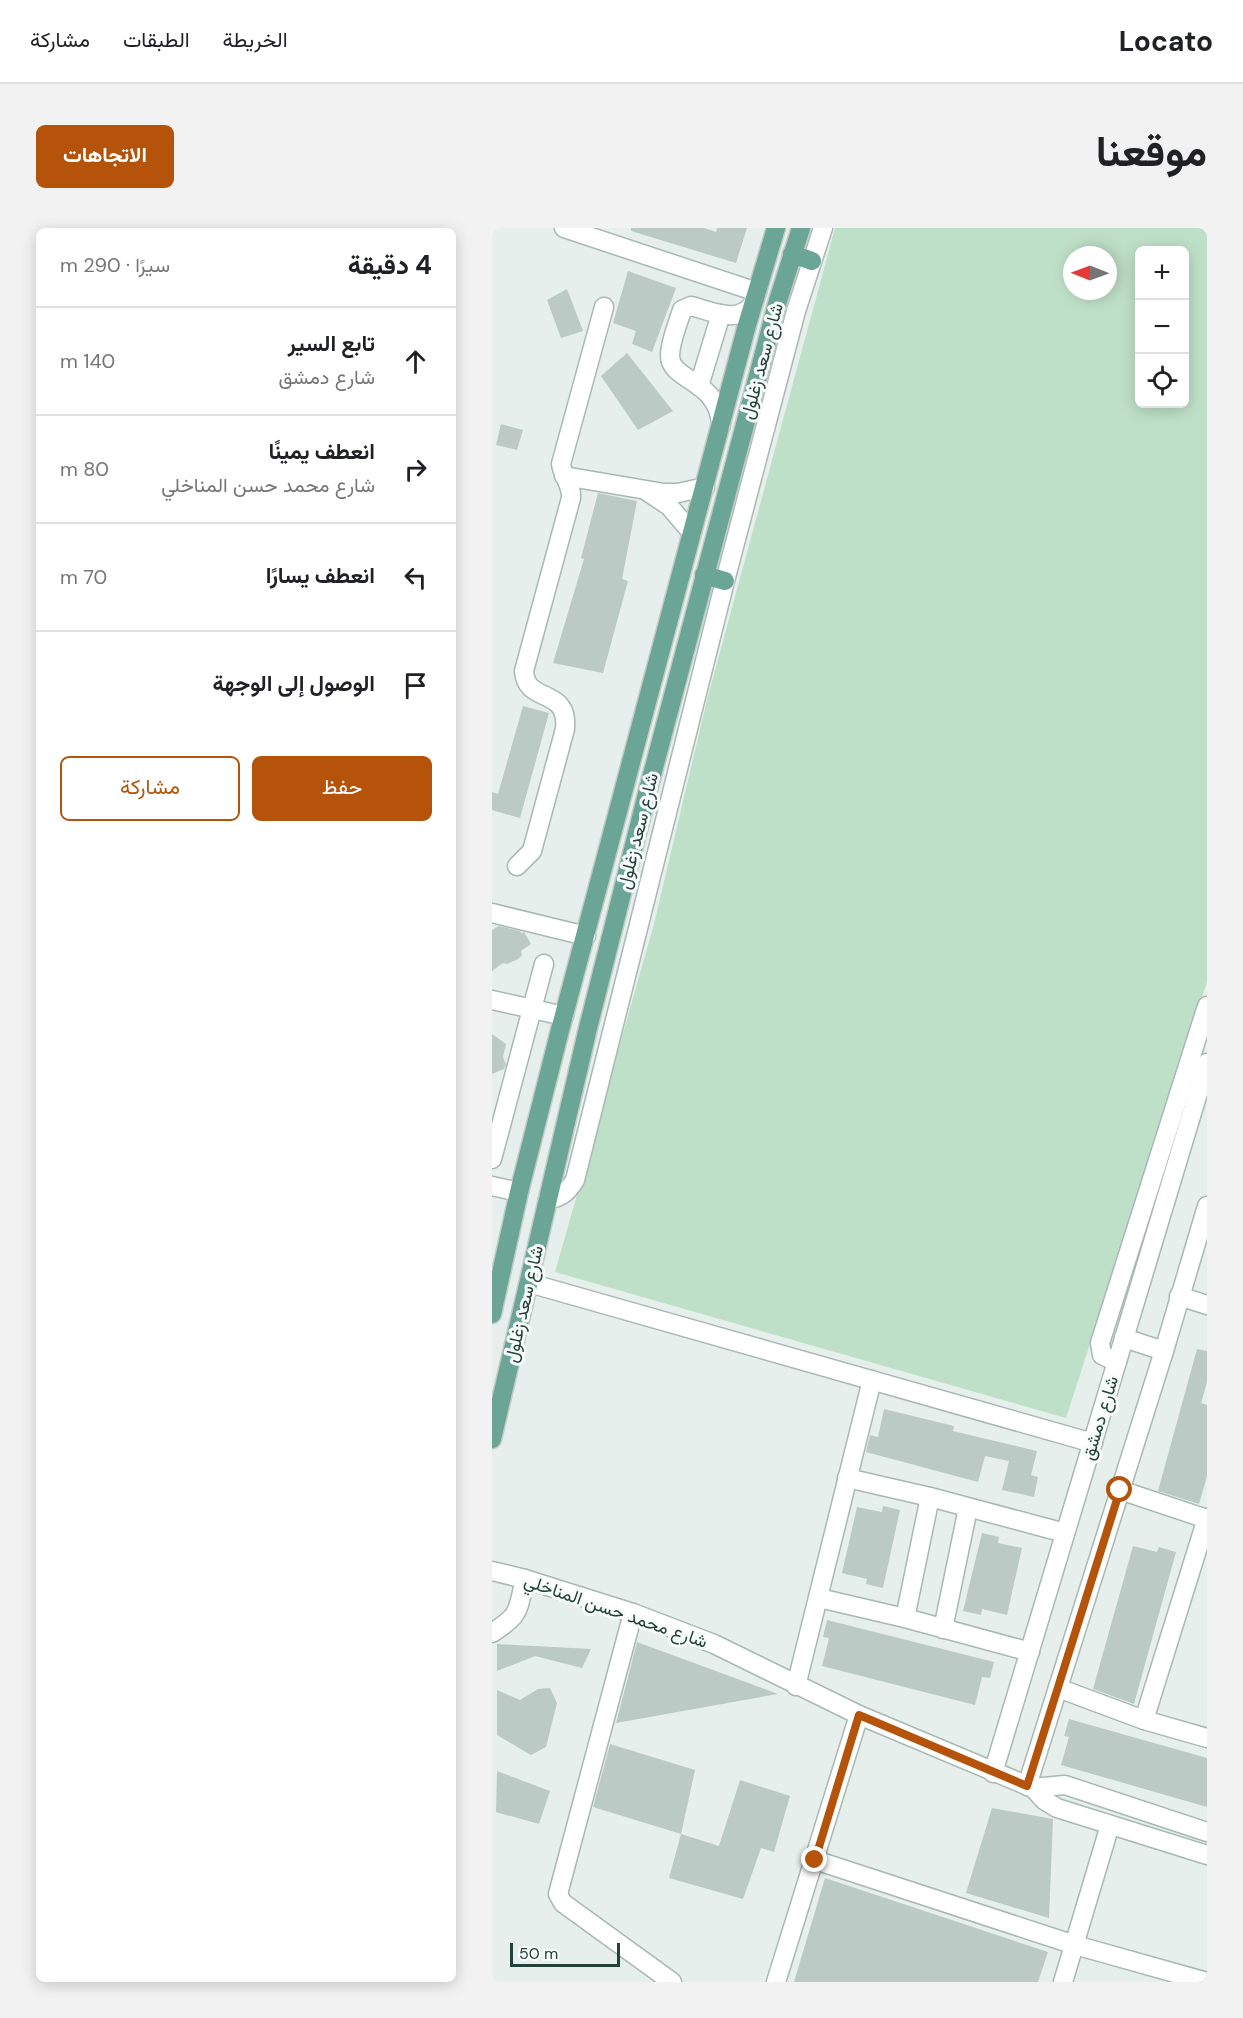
<!DOCTYPE html>
<html lang="ar">
<head>
<meta charset="utf-8">
<style>
	:root { --surface:#fff; --page:#f2f2f2; --text:#202124; --muted:#757577; --line:#e0e0e0; --accent:#b45309 }
	body { margin:0; font-family:"DM Sans",Vazirmatn,sans-serif; background:var(--page); color:var(--text); direction:rtl }
	.controls { position:absolute; right:18px; top:18px; display:grid; overflow:hidden; border-radius:9px; box-shadow:0 3px 15px #0003 }
	.controls button { width:54px; height:54px; display:grid; place-items:center; padding:0; border:0; border-bottom:2px solid var(--line); background:var(--surface); color:var(--text); font:30px sans-serif }
	.compass { position:absolute; left:571px; top:18px; width:54px; height:54px; border-radius:50%; background:var(--surface); box-shadow:0 3px 15px #0003; rotate:271deg }
	.scale { position:absolute; left:18px; bottom:15px; width:110px; box-sizing:border-box; padding-left:6px; border:3px solid #24423a; border-top:0; font-size:16px; line-height:21px; white-space:nowrap; color:#24423a; -webkit-text-stroke:4px #f7fbf9; paint-order:stroke }
	.stop { position:absolute; width:18px; height:18px; margin:-14px; border:4px solid #b45309; border-radius:50%; background:#fff }
	.stop.end { background:#b45309; border-color:#fff; box-shadow:0 2px 6px #0008 }
	.list { margin:0; padding:0; list-style:none }
	h2 { display:flex; justify-content:space-between; align-items:center; height:78px; margin:0; padding:0 24px; font-size:26px }
	h2 small { font-size:20px; font-weight:400; color:var(--muted) }
	.list li { display:grid; grid-template-columns:39px 1fr auto; gap:18px; align-items:center; box-sizing:border-box; height:108px; padding:0 24px; border-top:2px solid var(--line) }
	.list b { display:block; font-size:22px; white-space:nowrap }
	.list p { margin:0; font-size:20px; white-space:nowrap; color:var(--muted) }
	.list em { font-size:20px; font-style:normal; color:var(--muted) }
	.actions { display:flex; gap:12px; padding:18px 24px }
	.actions a { flex:1; padding:14px 0; border:2px solid var(--accent); border-radius:9px; text-align:center; font-size:21px; color:var(--accent) }
	.actions .main { background:var(--accent); color:#fff }
	.icon { flex:none; width:33px; height:33px; fill:none; stroke:currentColor; stroke-width:2; stroke-linecap:round; stroke-linejoin:round }
	.map { position:relative; flex:none; width:715px; height:1754px; overflow:hidden; direction:ltr; border-radius:9px }
	header { display:flex; align-items:center; gap:36px; box-sizing:border-box; height:84px; padding:0 30px; background:var(--surface); border-bottom:2px solid var(--line) }
	header strong { font-size:28px }
	nav { display:flex; gap:33px; margin-inline-start:auto; font-size:21px }
	.intro { display:flex; align-items:center; justify-content:space-between; box-sizing:border-box; height:144px; padding:0 36px }
	h1 { margin:0; font-size:42px }
	.button { padding:15px 27px; border-radius:9px; background:var(--accent); color:#fff; font-size:21px; font-weight:700 }
	main { display:flex; gap:36px; padding:0 36px }
	aside { flex:1; background:var(--surface); border-radius:9px; box-shadow:0 3px 15px #0003 }
	.map>svg:first-child { display:block }
	.green { fill:#bfe0c8; fill-rule:evenodd }
	.building { fill:#bbcac4 }
	.lines { fill:none; stroke-linecap:round; stroke-linejoin:round }
	.minor-casing { stroke:#a8b8b2; stroke-width:21 }
	.major-casing { stroke:#c2cac8; stroke-width:21 }
	.minor { stroke:#fff; stroke-width:18 }
	.major { stroke:#6aa596; stroke-width:18 }
	.route { stroke:#b45309; stroke-width:8 }
	.labels { text-anchor:middle; dominant-baseline:central; stroke-width:6; stroke-linejoin:round; paint-order:stroke }
	.street-label { font-size:18px; fill:#24423a; stroke:#f7fbf9 }
</style>
</head>
<body>
<header>
<strong>Locato</strong>
<nav><a>الخريطة</a><a>الطبقات</a><a>مشاركة</a></nav>
</header>
<div class="intro"><h1>موقعنا</h1><a class="button">الاتجاهات</a></div>
<main>
<div class="map">
<svg width="715" height="1754" viewBox="0 0 715 1754">
	<rect width="100%" height="100%" fill="#e6efeb"/>
	<!-- green -->
	<path class="green" d="M 343,0 L 715,0 L 715,754 L 574,1190 L 63,1044 L 162,696 L 215,472 ZM 648,22 L 692,22 L 692,176 L 648,176 ZM 580,27 L 616,27 L 616,63 L 580,63 Z"/>
	<!-- building -->
	<g class="building">
		<path d="M 139,0 L 212,0 L 224,4 L 225,0 L 255,0 L 244,35 L 139,3 Z"/>
		<path d="M 136,43 L 184,60 L 160,124 L 140,116 L 144,103 L 121,95 Z"/>
		<path d="M 75,61 L 91,103 L 69,110 L 55,72 Z"/>
		<path d="M 135,125 L 181,183 L 146,202 L 109,148 Z"/>
		<path d="M 9,196 L 31,202 L 25,222 L 4,217 Z"/>
		<path d="M 106,265 L 145,273 L 130,351 L 136,353 L 111,445 L 61,435 L 92,331 L 89,330 Z"/>
		<path d="M 31,478 L 57,485 L 28,590 L 0,582 L 0,564 L 6,566 Z"/>
		<path d="M 7,698 L 28,703 L 29,705 L 32,704 L 39,716 L 29,723 L 30,727 L 26,731 L 15,736 L 11,735 L 0,743 L 0,702 Z"/>
		<path d="M 0,806 L 14,816 L 11,829 L 14,836 L 12,841 L 0,846 Z"/>
		<path d="M 705,1121 L 715,1123 L 715,1154 L 709,1175 L 715,1177 L 715,1248 L 707,1276 L 666,1263 Z"/>
		<path d="M 392,1181 L 462,1198 L 461,1203 L 545,1223 L 539,1247 L 546,1249 L 542,1269 L 510,1262 L 517,1233 L 493,1228 L 486,1254 L 374,1224 L 378,1207 L 386,1209 Z"/>
		<path d="M 391,1278 L 408,1282 L 391,1360 L 374,1356 L 375,1351 L 350,1345 L 365,1279 L 390,1284 Z"/>
		<path d="M 490,1305 L 507,1309 L 506,1315 L 530,1320 L 515,1387 L 490,1381 L 489,1387 L 471,1383 Z"/>
		<path d="M 641,1318 L 665,1324 L 667,1319 L 684,1324 L 642,1476 L 601,1461 Z"/>
		<path d="M 335,1392 L 502,1434 L 498,1450 L 490,1449 L 483,1477 L 330,1438 L 337,1410 L 331,1409 Z"/>
		<path d="M 145,1414 L 286,1466 L 124,1495 Z"/>
		<path d="M 5,1416 L 23,1417 L 99,1421 L 90,1440 L 43,1428 L 5,1443 Z"/>
		<path d="M 58,1460 L 65,1475 L 54,1519 L 39,1527 L 5,1507 L 5,1462 L 28,1472 L 46,1461 Z"/>
		<path d="M 577,1491 L 715,1530 L 715,1579 L 569,1537 L 577,1509 L 572,1508 Z"/>
		<path d="M 118,1516 L 203,1542 L 189,1606 L 101,1579 Z"/>
		<path d="M 5,1543 L 58,1563 L 47,1596 L 4,1584 Z"/>
		<path d="M 248,1552 L 298,1568 L 282,1624 L 269,1620 L 251,1671 L 177,1650 L 189,1606 L 227,1618 Z"/>
		<path d="M 500,1580 L 561,1591 L 557,1690 L 474,1665 Z"/>
		<path d="M 333,1650 L 556,1724 L 546,1754 L 302,1754 Z"/>
	</g>
	<g class="lines">
		<defs>
			<g id="minor">
				<path d="M 72,0 L 265,64"/>
				<path d="M 207,158 L 229,86"/>
				<path d="M 229,197 C 227,152 178,153 178,128 C 178,113 186,96 190,82 L 199,78 C 219,83 246,97 261,76"/>
				<path d="M 72,248 L 172,265 L 186,265 L 213,259"/>
				<path d="M 156,264 L 177,278 L 200,305"/>
				<path d="M 25,638 L 40,623 L 73,501 C 77,458 34,477 32,443 L 79,270 C 80,257 71,249 69,236 L 112,79"/>
				<path d="M 0,685 L 94,708"/>
				<path d="M 0,772 L 72,788"/>
				<path d="M 0,931 L 52,736"/>
				<path d="M 0,958 L 27,964"/>
				<path d="M 56,971 C 70,970 76,963 83,952 L 233,353 L 304,83 L 331,0"/>
				<path d="M 37,1055 L 601,1215"/>
				<path d="M 687,1068 L 715,1077"/>
				<path d="M 632,1110 L 672,1123"/>
				<path d="M 625,1134 L 610,1127 L 608,1115 L 715,778"/>
				<path d="M 355,1250 L 438,1269 L 573,1305"/>
				<path d="M 628,1262 L 715,1291"/>
				<path d="M 0,1343 L 33,1351 L 141,1385 L 222,1416 L 367,1487 L 541,1560 L 552,1572 L 565,1580 L 715,1627"/>
				<path d="M 327,1370 L 413,1390 L 538,1424"/>
				<path d="M 141,1385 L 66,1666 L 71,1675 L 180,1754"/>
				<path d="M 413,1390 L 438,1269"/>
				<path d="M 451,1401 L 476,1280"/>
				<path d="M 0,1405 C 29,1386 25,1384 33,1351"/>
				<path d="M 304,1458 L 380,1152"/>
				<path d="M 566,1460 L 652,1492 L 715,1510"/>
				<path d="M 652,1492 L 715,1290"/>
				<path d="M 501,1545 L 715,835"/>
				<path d="M 535,1558 L 672,1123 L 715,978"/>
				<path d="M 541,1560 L 573,1557 L 715,1604"/>
				<path d="M 323,1632 L 583,1717 L 715,1754"/>
				<path d="M 284,1754 L 367,1487"/>
				<path d="M 571,1754 L 618,1597"/>
			</g>
			<g id="major">
				<path d="M 300,26 L 320,33"/>
				<path d="M 212,347 L 233,353"/>
				<path d="M 0,1086 L 27,964 L 68,802 L 255,97 L 284,0"/>
				<path d="M 0,1211 L 96,800 L 156,562 L 285,76 L 309,0"/>
			</g>
		</defs>
		<!-- minor casing -->
		<use href="#minor" class="minor-casing"/>
		<!-- major casing -->
		<use href="#major" class="major-casing"/>
		<!-- minor -->
		<use href="#minor" class="minor"/>
		<!-- major -->
		<use href="#major" class="major"/>
	</g>
	<g class="lines">
		<!-- route -->
		<path class="route" d="M 323,1632 L 367,1487 L 535,1558 L 628,1262"/>
	</g>
	<g class="labels">
		<!-- street labels -->
		<g class="street-label">
			<text transform="translate(270 133) rotate(-75)">شارع سعد زغلول</text>
			<text transform="translate(146 603) rotate(-76)">شارع سعد زغلول</text>
			<text transform="translate(32 1076) rotate(-77)">شارع سعد زغلول</text>
			<text transform="translate(608 1190) rotate(-73)">شارع دمشق</text>
			<text transform="translate(124 1383) rotate(19)">شارع محمد حسن المناخلي</text>
		</g>
	</g>
</svg>
<div class="controls">
<button>+</button>
<button>−</button>
<button><svg class="icon" aria-label="locate" viewBox="0 0 24 24"><circle cx="12" cy="12" r="6"/><path d="M12 2v4M12 18v4M2 12h4M18 12h4"/></svg></button>
</div>
<svg class="compass" viewBox="-18 -18 36 36"><path d="M0-13l5 13h-10z" fill="#e53935"/><path d="M0 13l5-13h-10z" fill="#757577"/></svg>
<div class="scale">50 m</div>
<div class="stop" style="left:628px;top:1262px"></div>
<div class="stop end" style="left:323px;top:1632px"></div>
</div>
<aside>
<h2>4 دقيقة<small>سيرًا · 290 m</small></h2>
<ul class="list">
<li><svg class="icon" aria-label="ahead" viewBox="0 0 24 24"><path d="M12 20V5M6 11l6-6 6 6"/></svg><div><b>تابع السير</b><p>شارع دمشق</p></div><em>140 m</em></li>
<li><svg class="icon" aria-label="right" viewBox="0 0 24 24"><path d="M7 20v-9h11M14 6l5 5-5 5"/></svg><div><b>انعطف يمينًا</b><p>شارع محمد حسن المناخلي</p></div><em>80 m</em></li>
<li><svg class="icon" aria-label="left" viewBox="0 0 24 24"><path d="M17 20v-9H6M10 6l-5 5 5 5"/></svg><div><b>انعطف يسارًا</b></div><em>70 m</em></li>
<li><svg class="icon" aria-label="arrive" viewBox="0 0 24 24"><path d="M6 21V4h12l-3 4 3 4H6"/></svg><div><b>الوصول إلى الوجهة</b></div></li>
</ul>
<div class="actions"><a class="main">حفظ</a><a>مشاركة</a></div>
</aside>
</main>
</body>
</html>
